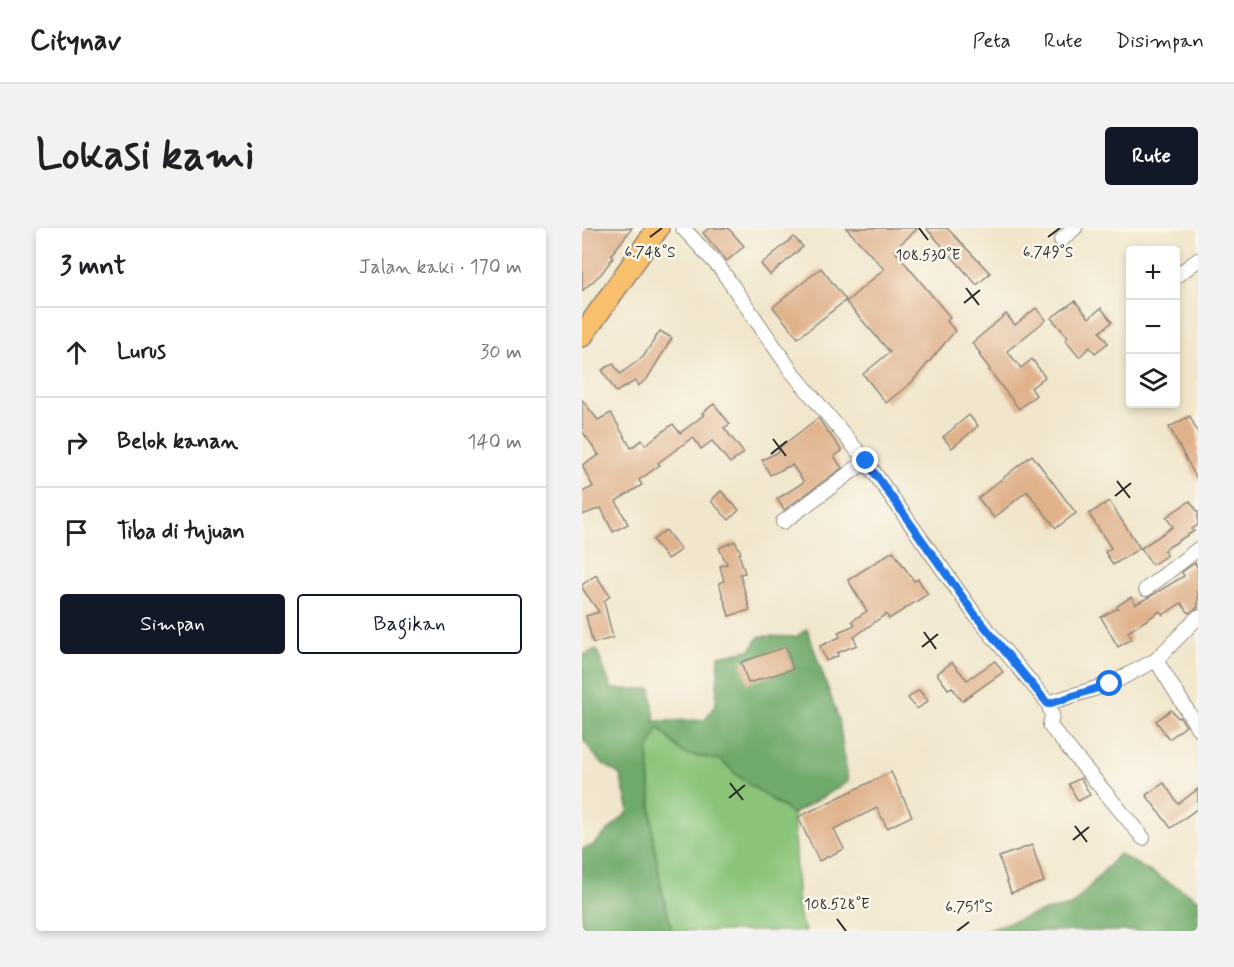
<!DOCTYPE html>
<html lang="id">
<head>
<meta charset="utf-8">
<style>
	:root { --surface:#fff; --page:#f2f2f2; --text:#202124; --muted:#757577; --line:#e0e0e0; --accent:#111827 }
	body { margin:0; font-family:Mynerve,sans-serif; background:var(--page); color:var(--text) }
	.controls { position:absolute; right:18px; top:18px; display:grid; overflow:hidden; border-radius:6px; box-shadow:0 3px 9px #0003 }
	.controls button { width:54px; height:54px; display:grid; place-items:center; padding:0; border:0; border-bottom:2px solid var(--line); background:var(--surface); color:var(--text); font:30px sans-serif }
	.stop { position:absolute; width:18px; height:18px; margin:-14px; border:4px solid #1a73e8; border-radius:50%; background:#fff }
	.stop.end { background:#1a73e8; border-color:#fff; box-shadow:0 2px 6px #0008 }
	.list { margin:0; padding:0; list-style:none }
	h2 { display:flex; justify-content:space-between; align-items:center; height:78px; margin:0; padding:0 24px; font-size:26px }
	h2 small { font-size:20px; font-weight:400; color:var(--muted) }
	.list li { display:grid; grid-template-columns:39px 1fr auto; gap:18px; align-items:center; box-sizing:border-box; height:90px; padding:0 24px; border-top:2px solid var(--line) }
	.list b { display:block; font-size:22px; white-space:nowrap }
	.list em { font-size:20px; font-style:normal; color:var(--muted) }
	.actions { display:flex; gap:12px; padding:18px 24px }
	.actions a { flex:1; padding:14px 0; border:2px solid var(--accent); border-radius:6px; text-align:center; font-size:21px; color:var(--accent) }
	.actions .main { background:var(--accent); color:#fff }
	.icon { flex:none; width:33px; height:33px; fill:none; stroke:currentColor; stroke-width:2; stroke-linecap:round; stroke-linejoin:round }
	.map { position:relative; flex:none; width:616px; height:703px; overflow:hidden; border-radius:6px }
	header { display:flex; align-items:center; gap:36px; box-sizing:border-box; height:84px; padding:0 30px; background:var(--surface); border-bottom:2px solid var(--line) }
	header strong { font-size:28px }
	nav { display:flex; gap:33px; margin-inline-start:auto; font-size:21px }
	.intro { display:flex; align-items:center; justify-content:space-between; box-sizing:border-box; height:144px; padding:0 36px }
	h1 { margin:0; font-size:42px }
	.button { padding:15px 27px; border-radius:6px; background:var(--accent); color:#fff; font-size:21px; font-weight:700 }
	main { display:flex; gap:36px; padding:0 36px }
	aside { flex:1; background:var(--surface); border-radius:6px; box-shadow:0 3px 9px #0003 }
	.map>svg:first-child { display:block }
	.green { fill:#89c479; stroke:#5a7852; stroke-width:1.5 }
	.forest { fill:#6eaa69; stroke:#4c6a4a; stroke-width:1.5 }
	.building { fill:#e0b28c }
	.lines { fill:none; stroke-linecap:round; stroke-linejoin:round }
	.minor-casing { stroke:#8e887c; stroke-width:16 }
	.primary-casing { stroke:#8e887c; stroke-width:24 }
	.minor { stroke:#fff; stroke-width:14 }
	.primary { stroke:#f8bf6c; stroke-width:21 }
	.route { stroke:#1a73e8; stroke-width:8 }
	.ticks { fill:none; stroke:#2b2b2b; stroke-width:2 }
	.ticks-label { font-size:15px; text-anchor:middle; fill:#2b2b2b; stroke:#fbf7ec; stroke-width:5; stroke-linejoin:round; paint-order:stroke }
</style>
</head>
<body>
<header>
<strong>Citynav</strong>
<nav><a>Peta</a><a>Rute</a><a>Disimpan</a></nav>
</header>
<div class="intro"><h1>Lokasi kami</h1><a class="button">Rute</a></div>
<main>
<aside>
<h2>3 mnt<small>Jalan kaki · 170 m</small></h2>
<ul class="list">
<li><svg class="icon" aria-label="ahead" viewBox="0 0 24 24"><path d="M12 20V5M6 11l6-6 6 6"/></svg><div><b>Lurus</b></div><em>30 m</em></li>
<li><svg class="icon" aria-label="right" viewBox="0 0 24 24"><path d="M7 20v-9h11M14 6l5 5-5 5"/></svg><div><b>Belok kanan</b></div><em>140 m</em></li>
<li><svg class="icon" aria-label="arrive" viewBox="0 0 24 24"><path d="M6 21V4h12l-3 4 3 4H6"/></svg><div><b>Tiba di tujuan</b></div></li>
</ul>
<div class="actions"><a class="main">Simpan</a><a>Bagikan</a></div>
</aside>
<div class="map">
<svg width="616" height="703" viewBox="0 0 616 703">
	<rect width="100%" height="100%" fill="#fbf7ec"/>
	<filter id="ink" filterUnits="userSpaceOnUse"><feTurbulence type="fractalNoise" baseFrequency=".0167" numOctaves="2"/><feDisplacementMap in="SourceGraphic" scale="12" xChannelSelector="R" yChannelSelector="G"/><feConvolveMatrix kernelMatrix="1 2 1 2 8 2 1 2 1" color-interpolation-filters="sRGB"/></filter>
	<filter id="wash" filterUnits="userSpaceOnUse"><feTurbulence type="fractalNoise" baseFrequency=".008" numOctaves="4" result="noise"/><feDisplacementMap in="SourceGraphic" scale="24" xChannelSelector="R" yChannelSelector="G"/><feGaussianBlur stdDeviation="1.35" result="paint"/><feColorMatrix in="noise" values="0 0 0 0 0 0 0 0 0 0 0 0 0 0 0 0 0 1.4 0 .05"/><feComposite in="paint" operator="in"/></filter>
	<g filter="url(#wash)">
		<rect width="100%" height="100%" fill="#f1e6cc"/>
		<!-- green -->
		<path class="green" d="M 77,500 L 102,526 L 139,532 L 157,549 L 211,586 L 216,685 L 223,703 L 90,703 L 80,663 L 71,610 L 66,523 Z"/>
		<!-- forest -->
		<g class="forest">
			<path d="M 225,401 L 257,492 L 266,554 L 211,586 L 157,549 L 139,532 L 102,526 L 77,500 L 66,523 L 71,610 L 80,663 L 90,703 L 0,703 L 0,621 L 10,618 L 47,583 L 38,547 L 17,533 L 0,510 L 0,428 L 14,421 L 30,461 L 69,461 L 73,493 L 123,492 L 134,476 L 137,428 L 168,422 L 178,408 L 214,409 Z"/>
			<path d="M 537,626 L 616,671 L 616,703 L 400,703 L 458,684 L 490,678 Z"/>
		</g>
		<g id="blocks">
			<!-- building -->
			<g class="building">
				<path d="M 0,0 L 50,0 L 29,27 L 31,30 L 19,46 L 0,63 Z"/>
				<path d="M 127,0 L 146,0 L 162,18 L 145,33 L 121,5 Z"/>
				<path d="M 264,0 L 336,0 L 312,22 L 368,89 L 365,93 L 373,103 L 330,154 L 304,175 L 281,146 L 308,124 L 264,74 L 302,41 Z"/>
				<path d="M 344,0 L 365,0 L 408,45 L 395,57 Z"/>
				<path d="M 212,9 L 221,19 L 188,47 L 179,36 Z"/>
				<path d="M 239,40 L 264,72 L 216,110 L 191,79 Z"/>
				<path d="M 493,73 L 507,90 L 519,80 L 530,94 L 518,104 L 526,115 L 513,125 L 508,119 L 497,129 L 483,112 L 486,109 L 469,90 Z"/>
				<path d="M 454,80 L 464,92 L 425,123 L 439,140 L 450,131 L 463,149 L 449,160 L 454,167 L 437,181 L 407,142 L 408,141 L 397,127 L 399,126 L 390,115 L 424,86 L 433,97 Z"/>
				<path d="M 78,103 L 90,110 L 65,151 L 56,158 L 53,153 L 34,164 L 20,142 L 31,135 L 38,146 L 61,129 Z"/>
				<path d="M 0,172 L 16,192 L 29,185 L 49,220 L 60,212 L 63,217 L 91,196 L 98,205 L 122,187 L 120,185 L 132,176 L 148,196 L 142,200 L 162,225 L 148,235 L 130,213 L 119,221 L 111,209 L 76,235 L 78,237 L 57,252 L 60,257 L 34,273 L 46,296 L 31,304 L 19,280 L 0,287 L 0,264 L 11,259 L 0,237 L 17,227 L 0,203 Z"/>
				<path d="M 387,187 L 396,198 L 370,220 L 361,209 Z"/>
				<path d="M 608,188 L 616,205 L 616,253 L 587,199 Z"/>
				<path d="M 236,190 L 260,223 L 252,228 L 260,240 L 202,282 L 195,271 L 222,254 L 210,237 L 188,247 L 180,232 L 198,223 L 196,221 Z"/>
				<path d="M 450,227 L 494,285 L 474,300 L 445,263 L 412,290 L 396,270 Z"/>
				<path d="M 139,263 L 157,282 L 147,292 L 129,273 Z"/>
				<path d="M 527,273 L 558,320 L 531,337 L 523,324 L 529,320 L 507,286 Z"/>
				<path d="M 608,273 L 616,284 L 616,297 L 610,301 L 612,303 L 582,322 L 585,327 L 570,337 L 559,320 L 591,299 L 584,289 Z"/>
				<path d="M 84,302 L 99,322 L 85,331 L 71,312 Z"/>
				<path d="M 153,313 L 159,325 L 157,326 L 163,345 L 158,346 L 168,382 L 147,388 L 137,355 L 142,353 L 138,338 L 145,336 L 137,320 Z"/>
				<path d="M 311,323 L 332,353 L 336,351 L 346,366 L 307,391 L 304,386 L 272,409 L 275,417 L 255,425 L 256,428 L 244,433 L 238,418 L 258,409 L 256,404 L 273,397 L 270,393 L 285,383 L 266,352 Z"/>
				<path d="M 613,335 L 616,340 L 616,379 L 607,385 L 599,375 L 581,387 L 578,383 L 546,404 L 550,411 L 536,419 L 519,389 L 536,380 L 535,378 L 549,369 L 554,376 L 569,368 L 602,348 L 600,344 Z"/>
				<path d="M 14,347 L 28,368 L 22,373 L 31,410 L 11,415 L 4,388 L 17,384 L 0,360 L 0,357 Z"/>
				<path d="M 204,419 L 211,441 L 166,455 L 159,434 Z"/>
				<path d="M 413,433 L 421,444 L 380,473 L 370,459 L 366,461 L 355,446 L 370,434 L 385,452 Z"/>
				<path d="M 337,462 L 346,473 L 335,481 L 326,470 Z"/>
				<path d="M 589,482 L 596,490 L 598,489 L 604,498 L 587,511 L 574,493 Z"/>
				<path d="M 309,544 L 330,588 L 305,600 L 295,580 L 252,601 L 262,621 L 237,633 L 216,589 Z"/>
				<path d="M 499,550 L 508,567 L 496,573 L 487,556 Z"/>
				<path d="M 582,555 L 596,576 L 616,561 L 616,580 L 589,600 L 564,567 Z"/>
				<path d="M 450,617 L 462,654 L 429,665 L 417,629 Z"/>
			</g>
		</g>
	</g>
	<g filter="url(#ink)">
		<use href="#blocks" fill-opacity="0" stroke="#8e887c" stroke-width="1.5"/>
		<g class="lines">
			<defs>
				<g id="minor">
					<path d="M 101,0 L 138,40 L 210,144 L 284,233 L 394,388 L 466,475 L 528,456 L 574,432 L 616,389"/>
					<path d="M 479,12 L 493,0"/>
					<path d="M 594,48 L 616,32"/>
					<path d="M 201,294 L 284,233"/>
					<path d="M 564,361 L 616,321"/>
					<path d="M 574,432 L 616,500"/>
					<path d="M 466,475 L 470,487 L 468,498 L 561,610"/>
				</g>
				<path id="primary" d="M 0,108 L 76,0"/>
			</defs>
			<!-- minor casing -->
			<use href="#minor" class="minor-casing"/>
			<!-- primary casing -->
			<use href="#primary" class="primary-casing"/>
			<!-- minor -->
			<use href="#minor" class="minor"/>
			<!-- primary -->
			<use href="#primary" class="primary"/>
		</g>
	</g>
	<g class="lines" filter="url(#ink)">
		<!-- route -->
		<path class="route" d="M 284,233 L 394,388 L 466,476 L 528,456"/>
	</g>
	<!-- ticks -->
	<path class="ticks" d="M 337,0 L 346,12M 68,9 L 80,0M 466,9 L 478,0M 384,60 L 397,77M 382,75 L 398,62M 191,211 L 204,228M 189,226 L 205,213M 535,253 L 548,270M 533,268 L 549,255M 342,404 L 354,421M 340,419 L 356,406M 148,555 L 161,572M 147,570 L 163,557M 493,598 L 505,614M 491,612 L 507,599M 255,691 L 264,703M 375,703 L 387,694"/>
	<g class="ticks-label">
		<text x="466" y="29">6.749°S</text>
		<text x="68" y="29">6.748°S</text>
		<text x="346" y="32">108.530°E</text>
		<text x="255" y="681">108.528°E</text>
		<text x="387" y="684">6.751°S</text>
	</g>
</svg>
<div class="controls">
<button>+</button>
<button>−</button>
<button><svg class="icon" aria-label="layers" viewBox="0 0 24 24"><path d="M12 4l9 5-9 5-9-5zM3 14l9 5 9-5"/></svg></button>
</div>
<div class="stop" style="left:528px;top:456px"></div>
<div class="stop end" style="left:284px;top:233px"></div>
</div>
</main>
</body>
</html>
